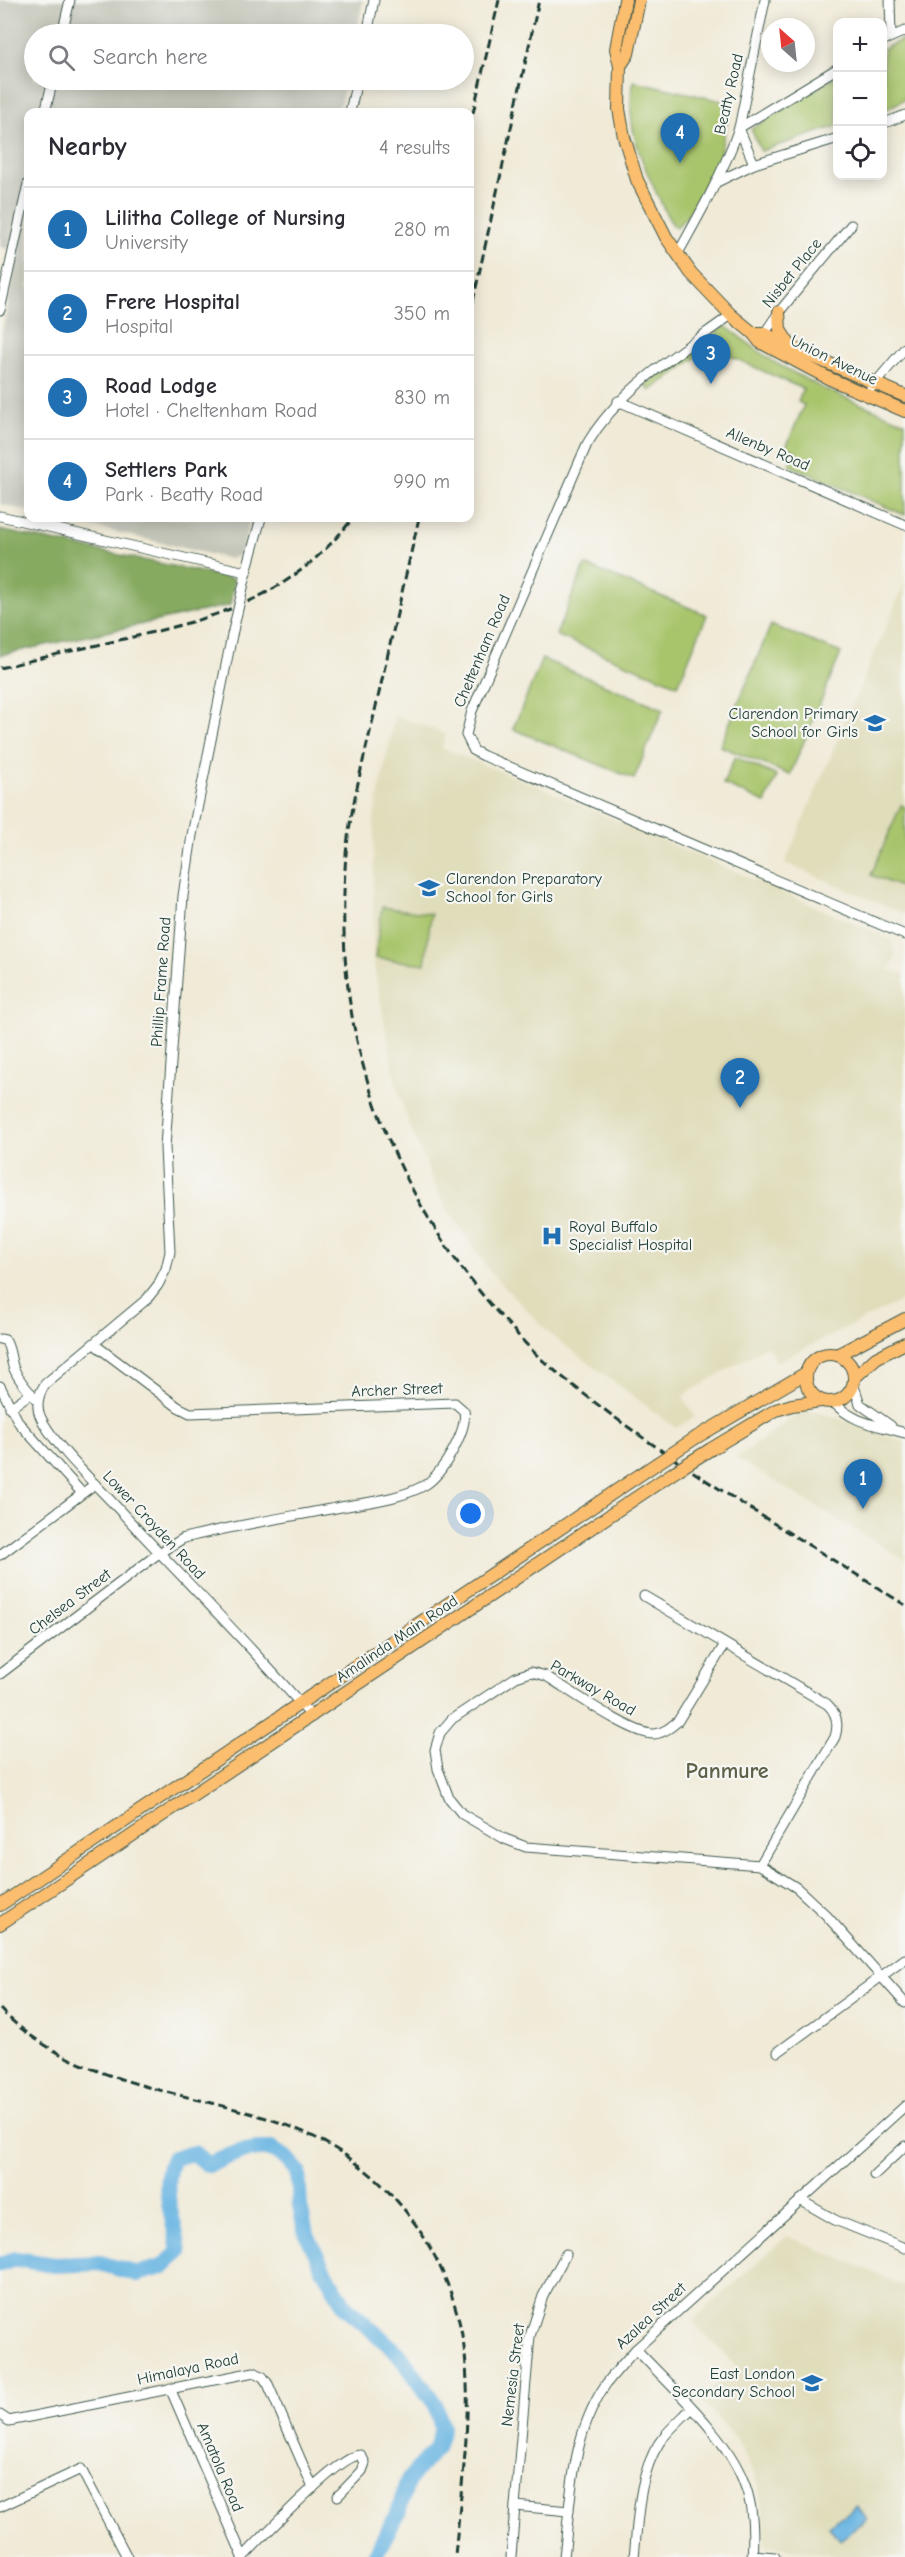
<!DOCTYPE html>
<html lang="en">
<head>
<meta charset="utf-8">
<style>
	:root { --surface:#fff; --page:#f2f2f3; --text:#2b2b33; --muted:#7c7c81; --line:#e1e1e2; --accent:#1f6fb2 }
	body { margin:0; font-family:"Comic Neue",sans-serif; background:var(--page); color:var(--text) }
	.controls { position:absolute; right:18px; top:18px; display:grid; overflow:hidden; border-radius:12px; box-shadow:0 3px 15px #0003 }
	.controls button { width:54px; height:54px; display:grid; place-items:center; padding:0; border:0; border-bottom:2px solid var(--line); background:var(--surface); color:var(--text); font:30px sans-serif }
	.compass { position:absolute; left:761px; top:18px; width:54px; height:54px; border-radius:50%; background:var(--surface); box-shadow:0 3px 15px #0003; rotate:333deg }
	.you { position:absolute; left:471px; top:1514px; width:21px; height:21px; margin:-15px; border:4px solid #fff; border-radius:50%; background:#1a73e8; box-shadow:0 0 0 9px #1a73e833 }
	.badge { display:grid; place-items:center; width:39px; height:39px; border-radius:50%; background:var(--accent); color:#fff; font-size:20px; font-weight:700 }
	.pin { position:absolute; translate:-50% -50px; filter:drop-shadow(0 2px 3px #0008) }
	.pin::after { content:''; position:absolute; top:32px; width:21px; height:18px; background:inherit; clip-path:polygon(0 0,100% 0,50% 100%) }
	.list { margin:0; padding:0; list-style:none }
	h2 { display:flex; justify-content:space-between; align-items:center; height:78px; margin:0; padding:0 24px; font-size:26px }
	h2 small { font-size:20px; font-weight:400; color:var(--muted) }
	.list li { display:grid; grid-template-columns:39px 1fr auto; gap:18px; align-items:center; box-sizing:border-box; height:84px; padding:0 24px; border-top:2px solid var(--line) }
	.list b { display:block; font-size:22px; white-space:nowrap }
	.list p { margin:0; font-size:20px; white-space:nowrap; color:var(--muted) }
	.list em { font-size:20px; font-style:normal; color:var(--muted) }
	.icon { flex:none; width:33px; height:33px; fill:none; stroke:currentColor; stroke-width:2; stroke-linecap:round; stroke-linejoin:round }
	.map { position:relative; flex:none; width:905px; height:2557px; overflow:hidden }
	.search { position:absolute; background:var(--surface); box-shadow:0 3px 15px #0003; left:24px; top:24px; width:450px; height:66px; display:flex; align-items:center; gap:15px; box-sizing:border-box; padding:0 21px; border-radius:33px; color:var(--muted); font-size:22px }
	.panel { position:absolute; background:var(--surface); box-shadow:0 3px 15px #0003; left:24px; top:108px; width:450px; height:414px; border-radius:12px }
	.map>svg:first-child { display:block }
	.built { fill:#e0ddbb }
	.industrial { fill:#c4c6b9 }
	.green { fill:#a9c56c; stroke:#648150; stroke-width:1.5 }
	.forest { fill:#86aa60; stroke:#52744a; stroke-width:1.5 }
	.water { fill:#69b5e2; stroke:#44798b; stroke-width:1.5 }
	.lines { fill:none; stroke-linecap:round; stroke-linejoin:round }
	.river { stroke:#69b5e2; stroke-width:16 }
	.minor-casing { stroke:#3e574c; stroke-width:11 }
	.major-casing { stroke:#3e574c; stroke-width:14 }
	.minor { stroke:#fff; stroke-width:9 }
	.major { stroke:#fbbd6e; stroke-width:12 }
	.rail { stroke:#1f3d34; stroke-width:3; stroke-dasharray:9 4.5; stroke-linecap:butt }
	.minor-bridge-casing { stroke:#3e574c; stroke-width:11; stroke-linecap:butt }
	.major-bridge-casing { stroke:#3e574c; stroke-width:14; stroke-linecap:butt }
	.minor-bridge { stroke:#fff; stroke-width:9 }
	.major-bridge { stroke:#fbbd6e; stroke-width:12 }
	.labels { text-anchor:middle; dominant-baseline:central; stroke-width:4.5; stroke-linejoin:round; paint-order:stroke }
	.street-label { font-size:16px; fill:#1f3d34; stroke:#f6f6f2 }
	.poi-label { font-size:16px; fill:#1f3d34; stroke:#f6f6f2; text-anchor:end }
	.district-label { font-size:22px; font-weight:bold; fill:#5e6149; stroke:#f6f6f2 }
</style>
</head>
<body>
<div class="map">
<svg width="905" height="2557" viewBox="0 0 905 2557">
	<rect width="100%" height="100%" fill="#f6f6f2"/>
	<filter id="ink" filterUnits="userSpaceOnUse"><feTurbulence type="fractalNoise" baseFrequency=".0167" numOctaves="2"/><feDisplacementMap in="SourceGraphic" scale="12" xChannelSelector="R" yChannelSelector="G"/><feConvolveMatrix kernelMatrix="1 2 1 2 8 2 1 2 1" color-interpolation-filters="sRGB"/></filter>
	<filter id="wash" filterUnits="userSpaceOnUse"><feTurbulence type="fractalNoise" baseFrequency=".008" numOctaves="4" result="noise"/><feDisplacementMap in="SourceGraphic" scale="24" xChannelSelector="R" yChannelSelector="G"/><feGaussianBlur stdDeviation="1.35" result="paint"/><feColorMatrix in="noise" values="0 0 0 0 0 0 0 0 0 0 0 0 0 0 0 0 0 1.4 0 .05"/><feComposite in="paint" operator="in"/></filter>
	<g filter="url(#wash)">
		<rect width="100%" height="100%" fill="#f0ead7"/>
		<!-- built -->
		<g class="built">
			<path d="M 905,582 L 905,914 L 785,863 Z"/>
			<path d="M 395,716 L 446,734 L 442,748 L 530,783 L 891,939 L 896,956 L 889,969 L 905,975 L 905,1299 L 777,1362 L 767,1346 L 683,1396 L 695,1417 L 676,1428 L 551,1335 L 491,1273 L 444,1205 L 411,1129 L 397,1088 L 373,961 L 374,816 Z"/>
			<path d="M 805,1409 L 831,1416 L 905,1442 L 905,1560 L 736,1458 Z"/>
			<path d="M 787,2236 L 905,2286 L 905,2550 L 896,2557 L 856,2557 L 766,2546 L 759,2486 L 738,2441 L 700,2400 L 736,2366 L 692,2321 Z"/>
		</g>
		<!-- industrial -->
		<g class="industrial">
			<path d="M 0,0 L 363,0 L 356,34 L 34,34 L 34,80 L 346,80 L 338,112 L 28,112 L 28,511 L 0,504 L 0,344 L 18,251 L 0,247 Z"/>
			<path d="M 56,518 L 250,518 L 242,554 L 230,559 Z"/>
		</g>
		<!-- green -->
		<g class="green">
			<path d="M 905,38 L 905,99 L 883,111 L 883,49 Z"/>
			<path d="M 837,76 L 837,126 L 761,151 L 751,129 Z"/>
			<path d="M 634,81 L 731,103 C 724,136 719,170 700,200 C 694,210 684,219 676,228 C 669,222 664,209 660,200 C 642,164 623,122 634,81 Z"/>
			<path d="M 725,326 L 774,362 L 824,389 L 905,422 L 905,515 L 789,465 L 796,451 L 786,447 L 804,405 L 798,402 L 803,389 L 710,347 L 650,391 L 645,385 Z"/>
			<path d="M 585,565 L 707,615 L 678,685 L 556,635 Z"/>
			<path d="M 771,625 L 841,653 L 790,775 L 720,746 Z"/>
			<path d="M 542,659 L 663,709 L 634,779 L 513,729 Z"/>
			<path d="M 735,757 L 777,776 L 765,803 L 723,784 Z"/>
			<path d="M 901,805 L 905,807 L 905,889 L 871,875 Z"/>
			<path d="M 382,907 L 431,914 L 425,964 L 375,958 Z"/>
		</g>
		<!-- forest -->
		<path class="forest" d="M 0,530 L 235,579 L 230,605 L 0,655 Z"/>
		<!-- water -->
		<path class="water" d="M 857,2506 L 867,2520 L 839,2540 L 829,2526 Z"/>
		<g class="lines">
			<!-- river -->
			<path class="river" d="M 0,2264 L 16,2259 L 54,2265 L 100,2263 L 137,2274 L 162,2267 L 179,2252 C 175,2219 159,2190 173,2158 L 194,2153 L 208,2165 L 239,2152 L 258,2149 L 271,2149 L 285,2157 L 298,2171 L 300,2206 L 305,2230 L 322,2267 L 345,2306 L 399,2354 L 435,2404 L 442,2428 L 436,2448 L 408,2480 L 398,2513 L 374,2557"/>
		</g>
	</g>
	<g filter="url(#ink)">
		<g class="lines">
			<defs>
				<g id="minor">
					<path d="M 890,0 L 891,36"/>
					<path d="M 62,34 L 70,0"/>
					<path d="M 367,34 L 374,0"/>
					<path d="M 882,41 L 905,31"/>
					<path d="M 45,112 L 53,80"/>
					<path d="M 350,112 L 357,80"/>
					<path d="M 882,124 L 905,115"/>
					<path d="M 754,164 L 739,128 L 838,68"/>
					<path d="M 717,182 L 754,164 L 838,138"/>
					<path d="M 677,255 C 700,214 723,173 739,128 L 765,0"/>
					<path d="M 0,310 L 28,184"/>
					<path d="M 731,315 C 678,354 621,387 587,444 L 472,711 L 466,735 L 474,751 L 484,756 L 905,935"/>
					<path d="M 762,337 L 779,312 L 851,225"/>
					<path d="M 871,388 L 905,348"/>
					<path d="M 618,401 L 905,525"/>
					<path d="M 0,516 L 246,572"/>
					<path d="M 245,576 L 261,518"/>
					<path d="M 232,635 L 192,835 L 183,896 L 165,1147 L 170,1252 L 166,1269 L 158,1285 L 147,1299 L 45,1384 C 38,1395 35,1406 41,1418 C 53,1443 92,1481 112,1502 C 178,1574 248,1642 312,1717"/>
					<path d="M 0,1339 L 5,1340 C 11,1349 10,1359 14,1369 C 19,1381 28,1391 38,1401"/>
					<path d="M 853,1383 L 860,1404 L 891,1426"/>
					<path d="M 0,1386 L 19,1423 L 82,1493"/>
					<path d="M 833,1402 C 856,1425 876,1424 905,1433"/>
					<path d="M 10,1408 L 31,1393"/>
					<path d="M 0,1555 L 95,1484"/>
					<path d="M 644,1596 L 827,1704 C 837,1713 839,1724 835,1737 L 760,1865"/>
					<path d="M 725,1644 L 678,1721 C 671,1727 664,1733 654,1734 C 632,1735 568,1689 546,1676 L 531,1672 L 516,1677 L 452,1719 L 440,1733 L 435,1750 L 438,1769 L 449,1798 L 462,1814 L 505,1839 L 526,1847 L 760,1865 L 797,1888 L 826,1915 L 905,2003"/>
					<path d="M 0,1674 L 159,1553 L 184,1538 C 236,1525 289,1517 341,1507 C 369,1502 400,1499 425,1485 C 442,1475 468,1430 464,1411 L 455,1403 L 190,1413 L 178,1407 L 94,1344"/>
					<path d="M 778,2052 L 905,1959"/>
					<path d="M 874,2175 L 905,2146"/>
					<path d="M 800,2200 L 835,2220 L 905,2248"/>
					<path d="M 566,2254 L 543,2296 L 530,2336 L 515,2506 L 569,2511"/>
					<path d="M 636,2349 C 670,2386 724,2433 743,2480 C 753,2503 754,2532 752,2557"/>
					<path d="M 170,2388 L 243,2557"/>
					<path d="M 0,2415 L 9,2421 L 254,2372 L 263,2377 L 268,2384 L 313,2488"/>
					<path d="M 0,2507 L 81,2469 L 127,2557"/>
					<path d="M 753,2555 L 775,2557"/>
					<path d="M 243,2557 C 261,2539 341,2453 361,2455 L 365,2463 L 362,2471 L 338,2496"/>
					<path d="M 511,2557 L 515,2506"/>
					<path d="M 564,2557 C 571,2498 571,2435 606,2384 C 615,2372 626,2360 636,2349 L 905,2106"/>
					<path d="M 634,2557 C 638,2520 638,2476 659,2443 C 668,2430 680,2420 691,2409"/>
				</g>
				<g id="major">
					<path d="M 625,0 L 616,49 L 620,66 L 619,109 L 624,137 L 637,180 L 666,237 L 691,273 L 731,315 L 753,333 L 760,342 L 830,379 L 905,411"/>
					<path d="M 620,66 L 628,54 L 639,0"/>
					<path d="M 779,312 L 780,330 L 789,344"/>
					<path d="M 753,333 L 763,333 L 802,352 L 905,396"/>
					<circle cx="830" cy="1378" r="24"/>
					<path d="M 837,1355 L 905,1319"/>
					<path d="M 854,1378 L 876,1358 L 905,1343"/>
					<path d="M 697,1437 L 806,1373"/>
					<path d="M 711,1449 L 776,1410 L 792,1405 L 821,1401"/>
					<path d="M 0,1905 L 656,1464"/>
					<path d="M 0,1924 L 676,1471"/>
				</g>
			</defs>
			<!-- minor casing -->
			<use href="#minor" class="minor-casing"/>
			<!-- major casing -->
			<use href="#major" class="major-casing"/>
			<!-- minor -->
			<use href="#minor" class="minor"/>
			<!-- major -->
			<use href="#major" class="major"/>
			<!-- rail -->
			<g class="rail">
				<path d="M 470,126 L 499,0"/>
				<path d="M 470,315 L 539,0"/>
				<path d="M 419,518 C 404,583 389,649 374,715 C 363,762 351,806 346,854 C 342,907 343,964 352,1016 C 372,1130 430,1241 509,1325 C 519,1336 530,1349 541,1359 C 652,1454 782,1527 905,1605"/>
				<path d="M 0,668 C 44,657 89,647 133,637 C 225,615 292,596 353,518"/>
				<path d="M 0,2009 C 56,2067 133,2084 208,2102 C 243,2111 280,2120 312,2136 C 401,2179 459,2269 466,2366 C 471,2429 460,2495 455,2557"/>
			</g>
			<defs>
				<path id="minor-bridge" d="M 232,635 L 245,579"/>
				<g id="major-bridge">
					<path d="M 656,1464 L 697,1437"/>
					<path d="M 676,1471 L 711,1449"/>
				</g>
			</defs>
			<!-- minor-bridge casing -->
			<use href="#minor-bridge" class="minor-bridge-casing"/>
			<!-- major-bridge casing -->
			<use href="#major-bridge" class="major-bridge-casing"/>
			<!-- minor-bridge -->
			<use href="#minor-bridge" class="minor-bridge"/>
			<!-- major-bridge -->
			<use href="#major-bridge" class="major-bridge"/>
		</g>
	</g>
	<!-- icons -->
	<defs>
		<symbol id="school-bare" viewBox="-9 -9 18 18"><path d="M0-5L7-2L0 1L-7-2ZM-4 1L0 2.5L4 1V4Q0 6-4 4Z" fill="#1f6fb2" stroke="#f6f6f2" stroke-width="2.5" paint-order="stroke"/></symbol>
		<symbol id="hospital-bare" viewBox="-9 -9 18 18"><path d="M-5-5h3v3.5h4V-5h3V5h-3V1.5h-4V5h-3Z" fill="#1f6fb2" stroke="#f6f6f2" stroke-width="2.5" paint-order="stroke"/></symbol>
	</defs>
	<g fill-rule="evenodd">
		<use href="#school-bare" x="860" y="708" width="30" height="30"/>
		<use href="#school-bare" x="414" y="873" width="30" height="30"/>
		<use href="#hospital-bare" x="537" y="1221" width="30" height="30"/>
		<use href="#school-bare" x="797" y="2368" width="30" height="30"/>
	</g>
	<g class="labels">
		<!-- street labels -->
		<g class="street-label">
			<text transform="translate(729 94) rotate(-77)">Beatty Road</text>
			<text transform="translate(792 273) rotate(-51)">Nisbet Place</text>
			<text transform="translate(834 360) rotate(26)">Union Avenue</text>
			<text transform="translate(768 449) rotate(23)">Allenby Road</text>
			<text transform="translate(482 651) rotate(-67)">Cheltenham Road</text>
			<text transform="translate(161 982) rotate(-86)">Phillip Frame Road</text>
			<text transform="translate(397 1390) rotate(-2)">Archer Street</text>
			<text transform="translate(154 1525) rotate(47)">Lower Croyden Road</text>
			<text transform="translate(70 1602) rotate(-37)">Chelsea Street</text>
			<text transform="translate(397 1639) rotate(-34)">Amalinda Main Road</text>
			<text transform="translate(593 1688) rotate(30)">Parkway Road</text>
			<text transform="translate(651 2316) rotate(-43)">Azalea Street</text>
			<text transform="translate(188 2369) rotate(-12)">Himalaya Road</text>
			<text transform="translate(513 2375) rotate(-83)">Nemesia Street</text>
			<text transform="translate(220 2467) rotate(67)">Amatola Road</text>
		</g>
		<!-- poi labels -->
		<g class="poi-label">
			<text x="858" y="714">Clarendon Primary<tspan x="858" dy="18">School for Girls</tspan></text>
			<text x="446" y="879" text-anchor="start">Clarendon Preparatory<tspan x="446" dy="18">School for Girls</tspan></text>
			<text x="569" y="1227" text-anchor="start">Royal Buffalo<tspan x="569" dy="18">Specialist Hospital</tspan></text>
			<text x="795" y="2374">East London<tspan x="795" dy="18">Secondary School</tspan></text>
		</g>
		<!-- district labels -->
		<g class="district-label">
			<text x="727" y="1771">Panmure</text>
		</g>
	</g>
</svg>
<div class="controls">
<button>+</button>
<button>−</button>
<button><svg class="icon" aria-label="locate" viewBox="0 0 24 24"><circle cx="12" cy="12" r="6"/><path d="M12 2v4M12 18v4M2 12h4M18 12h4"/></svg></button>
</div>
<svg class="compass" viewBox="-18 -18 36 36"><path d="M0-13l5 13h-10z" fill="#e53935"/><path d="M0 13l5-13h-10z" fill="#7c7c81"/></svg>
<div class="you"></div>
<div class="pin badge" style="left:863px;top:1509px">1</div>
<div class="pin badge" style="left:740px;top:1108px">2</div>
<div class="pin badge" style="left:711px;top:384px">3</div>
<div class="pin badge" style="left:680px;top:163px">4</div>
<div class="search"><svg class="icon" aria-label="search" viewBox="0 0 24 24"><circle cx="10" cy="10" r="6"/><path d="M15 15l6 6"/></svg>Search here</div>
<section class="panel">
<h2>Nearby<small>4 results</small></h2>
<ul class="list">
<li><span class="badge">1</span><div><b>Lilitha College of Nursing</b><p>University</p></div><em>280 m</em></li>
<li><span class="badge">2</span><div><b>Frere Hospital</b><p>Hospital</p></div><em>350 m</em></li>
<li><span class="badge">3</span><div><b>Road Lodge</b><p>Hotel · Cheltenham Road</p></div><em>830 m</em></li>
<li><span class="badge">4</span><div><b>Settlers Park</b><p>Park · Beatty Road</p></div><em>990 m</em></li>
</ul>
</section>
</div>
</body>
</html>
